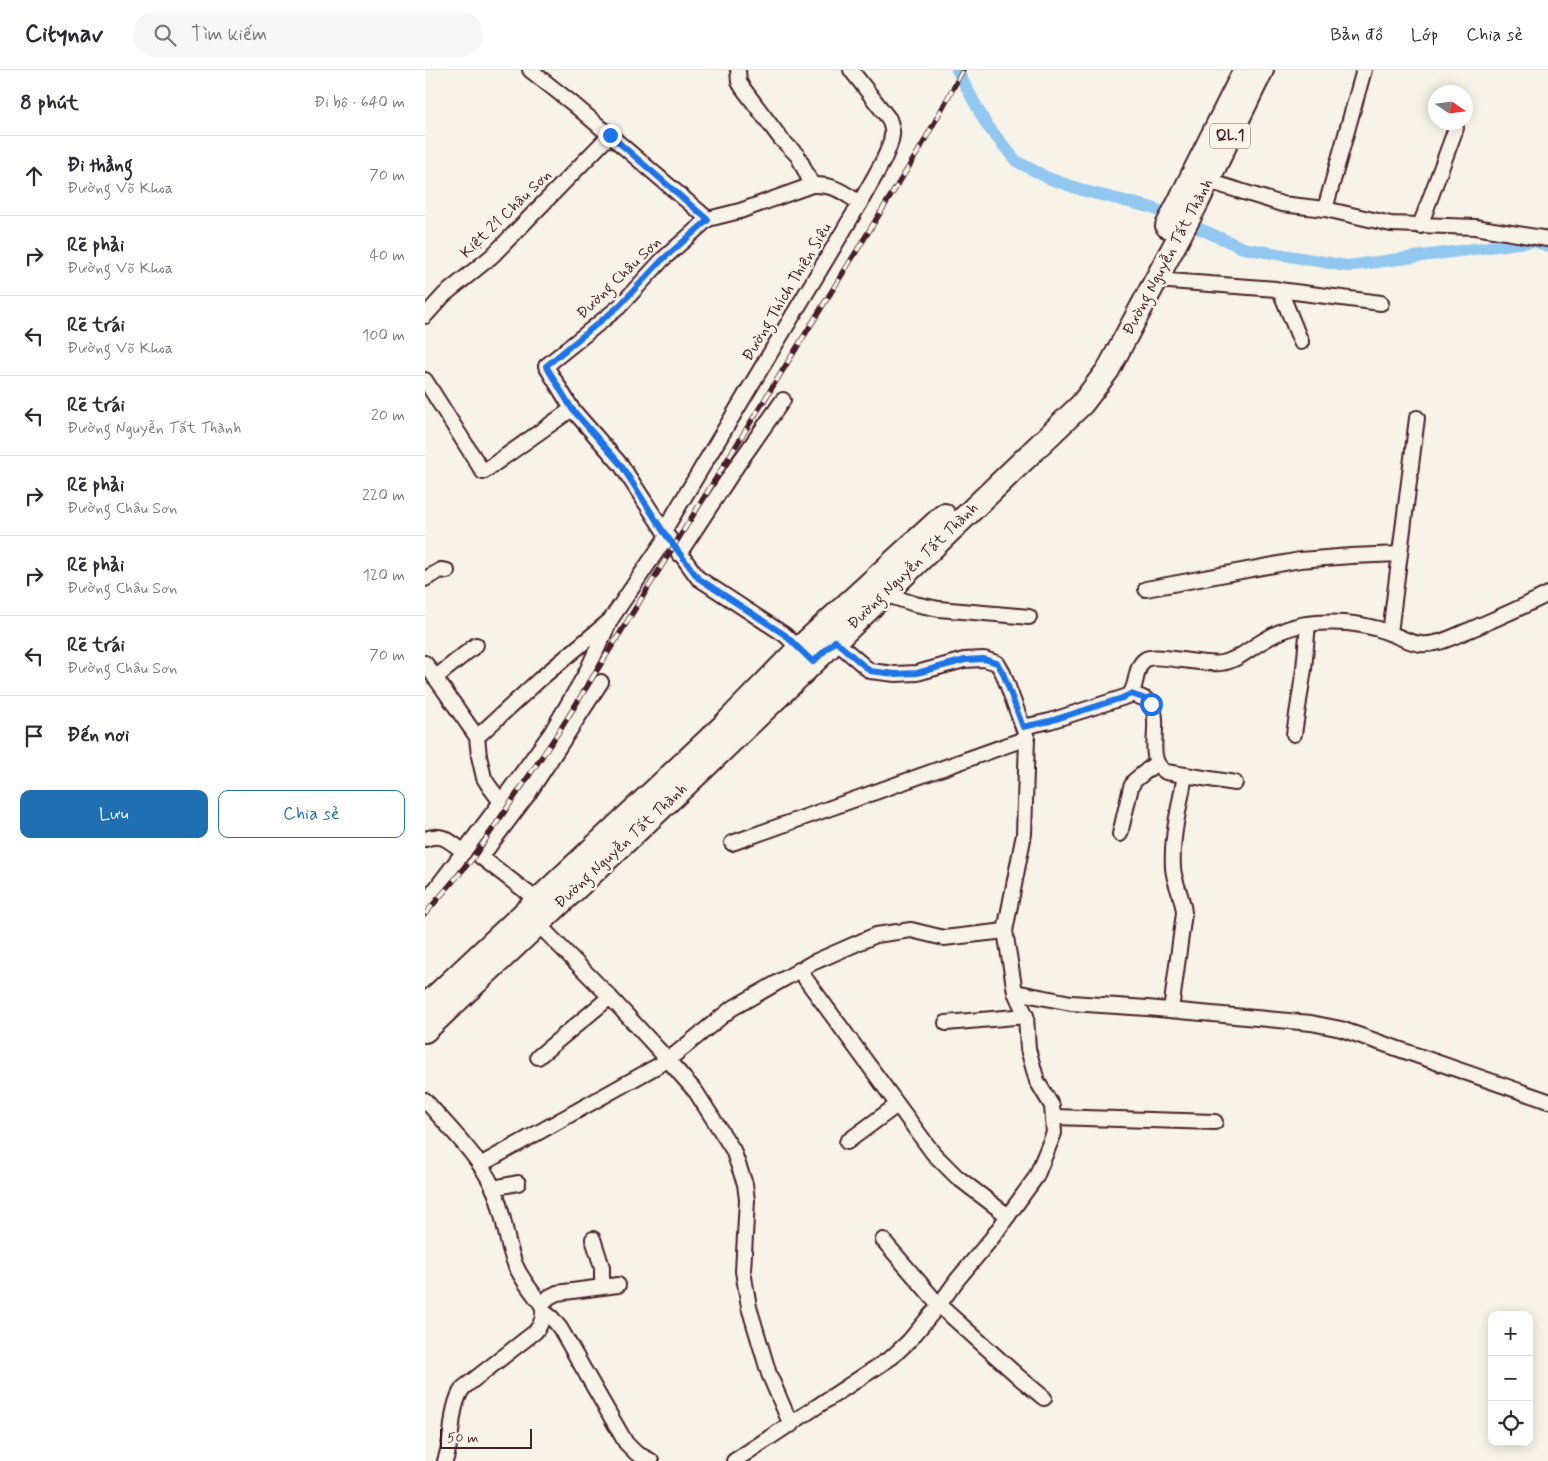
<!DOCTYPE html>
<html lang="vi">
<head>
<meta charset="utf-8">
<style>
	:root { --surface:#fff; --page:#f7f7f7; --text:#2b2b33; --muted:#7c7c81; --line:#e1e1e2; --accent:#1f6fb2 }
	body { margin:0; font-family:Mynerve,sans-serif; background:var(--page); color:var(--text) }
	.controls { position:absolute; right:15px; bottom:15px; display:grid; overflow:hidden; border-radius:10px; box-shadow:0 2px 12px #0003 }
	.controls button { width:45px; height:45px; display:grid; place-items:center; padding:0; border:0; border-bottom:1px solid var(--line); background:var(--surface); color:var(--text); font:25px sans-serif }
	.compass { position:absolute; left:1003px; top:15px; width:45px; height:45px; border-radius:50%; background:var(--surface); box-shadow:0 2px 12px #0003; rotate:103deg }
	.scale { position:absolute; left:15px; bottom:12px; width:92px; box-sizing:border-box; padding-left:5px; border:2px solid #4a1f2b; border-top:0; font-size:14px; line-height:18px; white-space:nowrap; color:#4a1f2b; -webkit-text-stroke:4px #f7f3e8; paint-order:stroke }
	.stop { position:absolute; width:15px; height:15px; margin:-11px; border:4px solid #1a73e8; border-radius:50%; background:#fff }
	.stop.end { background:#1a73e8; border-color:#fff; box-shadow:0 1px 5px #0008 }
	.list { margin:0; padding:0; list-style:none }
	h2 { display:flex; justify-content:space-between; align-items:center; height:65px; margin:0; padding:0 20px; font-size:21px }
	h2 small { font-size:16px; font-weight:400; color:var(--muted) }
	.list li { display:grid; grid-template-columns:32px 1fr auto; gap:15px; align-items:center; box-sizing:border-box; height:80px; padding:0 20px; border-top:1px solid var(--line) }
	.list b { display:block; font-size:19px; white-space:nowrap }
	.list p { margin:0; font-size:16px; white-space:nowrap; color:var(--muted) }
	.list em { font-size:16px; font-style:normal; color:var(--muted) }
	.actions { display:flex; gap:10px; padding:15px 20px }
	.actions a { flex:1; padding:11px 0; border:1px solid var(--accent); border-radius:10px; text-align:center; font-size:18px; color:var(--accent) }
	.actions .main { background:var(--accent); color:#fff }
	.icon { flex:none; width:28px; height:28px; fill:none; stroke:currentColor; stroke-width:2; stroke-linecap:round; stroke-linejoin:round }
	.map { position:relative; flex:none; width:1123px; height:1391px; overflow:hidden }
	header { display:flex; align-items:center; gap:30px; box-sizing:border-box; height:70px; padding:0 25px; background:var(--surface); border-bottom:1px solid var(--line) }
	header strong { font-size:24px }
	nav { display:flex; gap:28px; margin-inline-start:auto; font-size:18px }
	.search { width:350px; height:45px; background:var(--page); display:flex; align-items:center; gap:12px; box-sizing:border-box; padding:0 18px; border-radius:28px; color:var(--muted); font-size:19px }
	main { display:flex }
	aside { flex:1; background:var(--surface) }
	.map>svg:first-child { display:block }
	.lines { fill:none; stroke-linecap:round; stroke-linejoin:round }
	.canal { stroke:#92c8f0; stroke-width:12 }
	.minor-casing { stroke:#4a1f2b; stroke-width:18 }
	.primary-casing { stroke:#4a1f2b; stroke-width:26 }
	.minor { stroke:#f7f3e8; stroke-width:14 }
	.primary { stroke:#f7f3e8; stroke-width:22 }
	.rail-casing { stroke:#4a1f2b; stroke-width:5.5 }
	.rail { stroke:#f7f3e8; stroke-width:4; stroke-dasharray:11; stroke-linecap:butt }
	.route { stroke:#1a73e8; stroke-width:6 }
	.labels { text-anchor:middle; dominant-baseline:central; stroke-width:5; stroke-linejoin:round; paint-order:stroke }
	.shield { fill:#f7f3e8; stroke:#7e5f64; stroke-width:1 }
	.shield-label { font-size:15px; font-weight:bold; fill:#4a1f2b }
	.street-label { font-size:16px; fill:#4a1f2b; stroke:#f7f3e8 }
</style>
</head>
<body>
<header>
<strong>Citynav</strong>
<div class="search"><svg class="icon" aria-label="search" viewBox="0 0 24 24"><circle cx="10" cy="10" r="6"/><path d="M15 15l6 6"/></svg>Tìm kiếm</div>
<nav><a>Bản đồ</a><a>Lớp</a><a>Chia sẻ</a></nav>
</header>
<main>
<aside>
<h2>8 phút<small>Đi bộ · 640 m</small></h2>
<ul class="list">
<li><svg class="icon" aria-label="ahead" viewBox="0 0 24 24"><path d="M12 20V5M6 11l6-6 6 6"/></svg><div><b>Đi thẳng</b><p>Đường Võ Khoa</p></div><em>70 m</em></li>
<li><svg class="icon" aria-label="right" viewBox="0 0 24 24"><path d="M7 20v-9h11M14 6l5 5-5 5"/></svg><div><b>Rẽ phải</b><p>Đường Võ Khoa</p></div><em>40 m</em></li>
<li><svg class="icon" aria-label="left" viewBox="0 0 24 24"><path d="M17 20v-9H6M10 6l-5 5 5 5"/></svg><div><b>Rẽ trái</b><p>Đường Võ Khoa</p></div><em>100 m</em></li>
<li><svg class="icon" aria-label="left" viewBox="0 0 24 24"><path d="M17 20v-9H6M10 6l-5 5 5 5"/></svg><div><b>Rẽ trái</b><p>Đường Nguyễn Tất Thành</p></div><em>20 m</em></li>
<li><svg class="icon" aria-label="right" viewBox="0 0 24 24"><path d="M7 20v-9h11M14 6l5 5-5 5"/></svg><div><b>Rẽ phải</b><p>Đường Châu Sơn</p></div><em>220 m</em></li>
<li><svg class="icon" aria-label="right" viewBox="0 0 24 24"><path d="M7 20v-9h11M14 6l5 5-5 5"/></svg><div><b>Rẽ phải</b><p>Đường Châu Sơn</p></div><em>120 m</em></li>
<li><svg class="icon" aria-label="left" viewBox="0 0 24 24"><path d="M17 20v-9H6M10 6l-5 5 5 5"/></svg><div><b>Rẽ trái</b><p>Đường Châu Sơn</p></div><em>70 m</em></li>
<li><svg class="icon" aria-label="arrive" viewBox="0 0 24 24"><path d="M6 21V4h12l-3 4 3 4H6"/></svg><div><b>Đến nơi</b></div></li>
</ul>
<div class="actions"><a class="main">Lưu</a><a>Chia sẻ</a></div>
</aside>
<div class="map">
<svg width="1123" height="1391" viewBox="0 0 1123 1391">
	<rect width="100%" height="100%" fill="#f7f3e8"/>
	<filter id="ink" filterUnits="userSpaceOnUse"><feTurbulence type="fractalNoise" baseFrequency=".02" numOctaves="2"/><feDisplacementMap in="SourceGraphic" scale="10" xChannelSelector="R" yChannelSelector="G"/><feConvolveMatrix kernelMatrix="1 2 1 2 8 2 1 2 1" color-interpolation-filters="sRGB"/></filter>
	<g filter="url(#ink)">
		<g class="lines">
			<!-- canal -->
			<path class="canal" d="M 532,0 L 561,54 L 591,91 L 623,108 L 660,121 L 728,138 L 818,178 L 922,196 L 1109,171 L 1123,176"/>
			<defs>
				<g id="minor">
					<path d="M 105,0 L 147,33 L 283,149 L 237,190 L 194,237 L 121,296 L 147,339 L 196,395 L 239,461 L 273,508 L 360,565 L 379,583"/>
					<path d="M 313,0 L 314,12 L 317,17 L 356,69 L 373,86 L 387,115"/>
					<path d="M 783,111 L 857,134 L 900,139 L 966,154 L 1050,157 L 1123,169"/>
					<path d="M 900,139 L 939,0"/>
					<path d="M 283,149 L 315,141 L 387,115 C 409,114 417,122 435,133"/>
					<path d="M 995,156 L 1031,58"/>
					<path d="M 731,210 L 851,219 L 856,223 L 876,272"/>
					<path d="M 854,220 L 956,233"/>
					<path d="M 0,246 L 19,225 L 67,186 L 185,65"/>
					<path d="M 0,310 L 58,402 L 147,339"/>
					<path d="M 239,461 L 435,133 C 444,115 465,84 467,65 C 468,59 466,55 464,49 L 426,0"/>
					<path d="M 254,484 L 313,394 L 358,330"/>
					<path d="M 0,509 L 16,500 L 22,501"/>
					<path d="M 721,519 L 875,490 L 926,486 L 975,484"/>
					<path d="M 459,524 L 490,534 L 514,539 L 604,547"/>
					<path d="M 965,563 L 992,348"/>
					<path d="M 0,593 L 52,667 L 54,686 L 59,708 L 64,716 L 76,732"/>
					<path d="M 10,608 L 51,575"/>
					<path d="M 706,624 C 712,626 719,627 724,632 C 740,650 717,689 741,702 L 810,713"/>
					<path d="M 598,657 L 625,651 L 703,626 C 714,617 708,597 721,589 C 732,583 779,596 796,593 C 809,591 820,583 830,576 C 847,565 862,557 882,554 C 910,551 938,552 964,563 C 975,567 985,573 996,574 C 1013,576 1031,565 1047,559 C 1072,548 1098,537 1123,524"/>
					<path d="M 869,664 L 879,599 L 883,554"/>
					<path d="M 52,667 L 114,610 L 183,552"/>
					<path d="M 695,764 L 706,717 L 709,711 L 731,693"/>
					<path d="M 0,769 C 18,762 25,772 39,782"/>
					<path d="M 307,773 L 602,668"/>
					<path d="M 112,830 L 56,787 L 104,723 L 176,612"/>
					<path d="M 0,833 L 76,732 L 126,663 L 160,605 L 186,549 L 242,466"/>
					<path d="M 113,854 L 185,927 L 243,990 L 271,1022 L 308,1080 L 320,1114 L 322,1130 L 318,1201 L 324,1237 L 344,1304 L 366,1355"/>
					<path d="M 374,900 L 508,1083 L 532,1107 L 583,1146"/>
					<path d="M 590,922 L 646,933 L 722,938 L 886,953 L 916,959 L 1123,1031"/>
					<path d="M 746,940 L 759,843 C 758,827 749,813 748,798 C 746,767 755,735 760,705"/>
					<path d="M 521,953 L 601,946"/>
					<path d="M 113,987 L 185,927"/>
					<path d="M 0,1030 C 24,1058 52,1084 68,1117 C 79,1141 80,1169 90,1194 C 96,1209 107,1222 117,1235"/>
					<path d="M 628,1047 L 790,1052"/>
					<path d="M 422,1072 L 472,1035"/>
					<path d="M 55,1095 L 243,990 L 306,939 L 387,893 L 451,865 L 486,860 L 519,868 L 580,861"/>
					<path d="M 68,1118 L 93,1113"/>
					<path d="M 168,1169 L 177,1197 L 177,1208 L 179,1216"/>
					<path d="M 458,1170 L 514,1235 L 595,1308 L 619,1328"/>
					<path d="M 119,1242 L 127,1248 L 135,1258 L 201,1373 L 211,1383 L 226,1391"/>
					<path d="M 20,1391 C 29,1368 24,1338 38,1318 L 110,1262 C 117,1254 120,1246 117,1235 L 124,1227 L 132,1223 L 193,1215"/>
					<path d="M 309,1391 L 467,1287 L 484,1271 L 514,1235 L 532,1210 L 567,1168 L 611,1107 L 629,1063 L 627,1036 L 612,1011 L 603,979 L 601,946 L 590,922 L 580,861 L 599,764 L 602,668 L 578,603 L 572,593 L 559,589 L 539,590 L 492,603 L 470,604 L 445,601 L 410,571"/>
				</g>
				<g id="primary">
					<path d="M 742,156 L 820,0"/>
					<path d="M 0,936 L 300,654 L 374,578 L 519,445"/>
					<path d="M 0,961 L 281,696 L 657,334 L 683,300 L 772,133 L 837,0"/>
				</g>
			</defs>
			<!-- minor casing -->
			<use href="#minor" class="minor-casing"/>
			<!-- primary casing -->
			<use href="#primary" class="primary-casing"/>
			<!-- minor -->
			<use href="#minor" class="minor"/>
			<!-- primary -->
			<use href="#primary" class="primary"/>
			<defs>
				<path id="rail" d="M 0,844 L 48,788 L 135,660 L 496,77 L 538,0"/>
			</defs>
			<!-- rail casing -->
			<use href="#rail" class="rail-casing"/>
			<!-- rail -->
			<use href="#rail" class="rail"/>
		</g>
	</g>
	<g class="lines" filter="url(#ink)">
		<!-- route -->
		<path class="route" d="M 185,65 L 283,150 L 237,190 L 194,236 L 121,296 L 147,339 L 196,395 L 238,461 L 273,508 L 360,565 L 388,592 L 410,571 L 445,601 L 470,604 L 492,603 L 540,590 L 559,589 L 572,593 L 578,603 L 598,657 L 625,651 L 697,628 L 706,624 L 718,628 L 726,634"/>
	</g>
	<g class="labels">
		<!-- shield labels -->
		<rect class="shield" x="785" y="53.5" width="40" height="25" rx="4"/>
		<g class="shield-label">
			<text x="805" y="66">QL.1</text>
		</g>
		<!-- street labels -->
		<g class="street-label">
			<text transform="translate(81 144) rotate(-44)">Kiệt 21 Châu Sơn</text>
			<text transform="translate(743 187) rotate(-62)">Đường Nguyễn Tất Thành</text>
			<text transform="translate(194 208) rotate(-44)">Đường Châu Sơn</text>
			<text transform="translate(362 222) rotate(-59)">Đường Thích Thiện Siêu</text>
			<text transform="translate(488 496) rotate(-44)">Đường Nguyễn Tất Thành</text>
			<text transform="translate(196 776) rotate(-43)">Đường Nguyễn Tất Thành</text>
		</g>
	</g>
</svg>
<div class="controls">
<button>+</button>
<button>−</button>
<button><svg class="icon" aria-label="locate" viewBox="0 0 24 24"><circle cx="12" cy="12" r="6"/><path d="M12 2v4M12 18v4M2 12h4M18 12h4"/></svg></button>
</div>
<svg class="compass" viewBox="-18 -18 36 36"><path d="M0-13l5 13h-10z" fill="#e53935"/><path d="M0 13l5-13h-10z" fill="#7c7c81"/></svg>
<div class="scale">50 m</div>
<div class="stop" style="left:726px;top:634px"></div>
<div class="stop end" style="left:185px;top:65px"></div>
</div>
</main>
</body>
</html>
